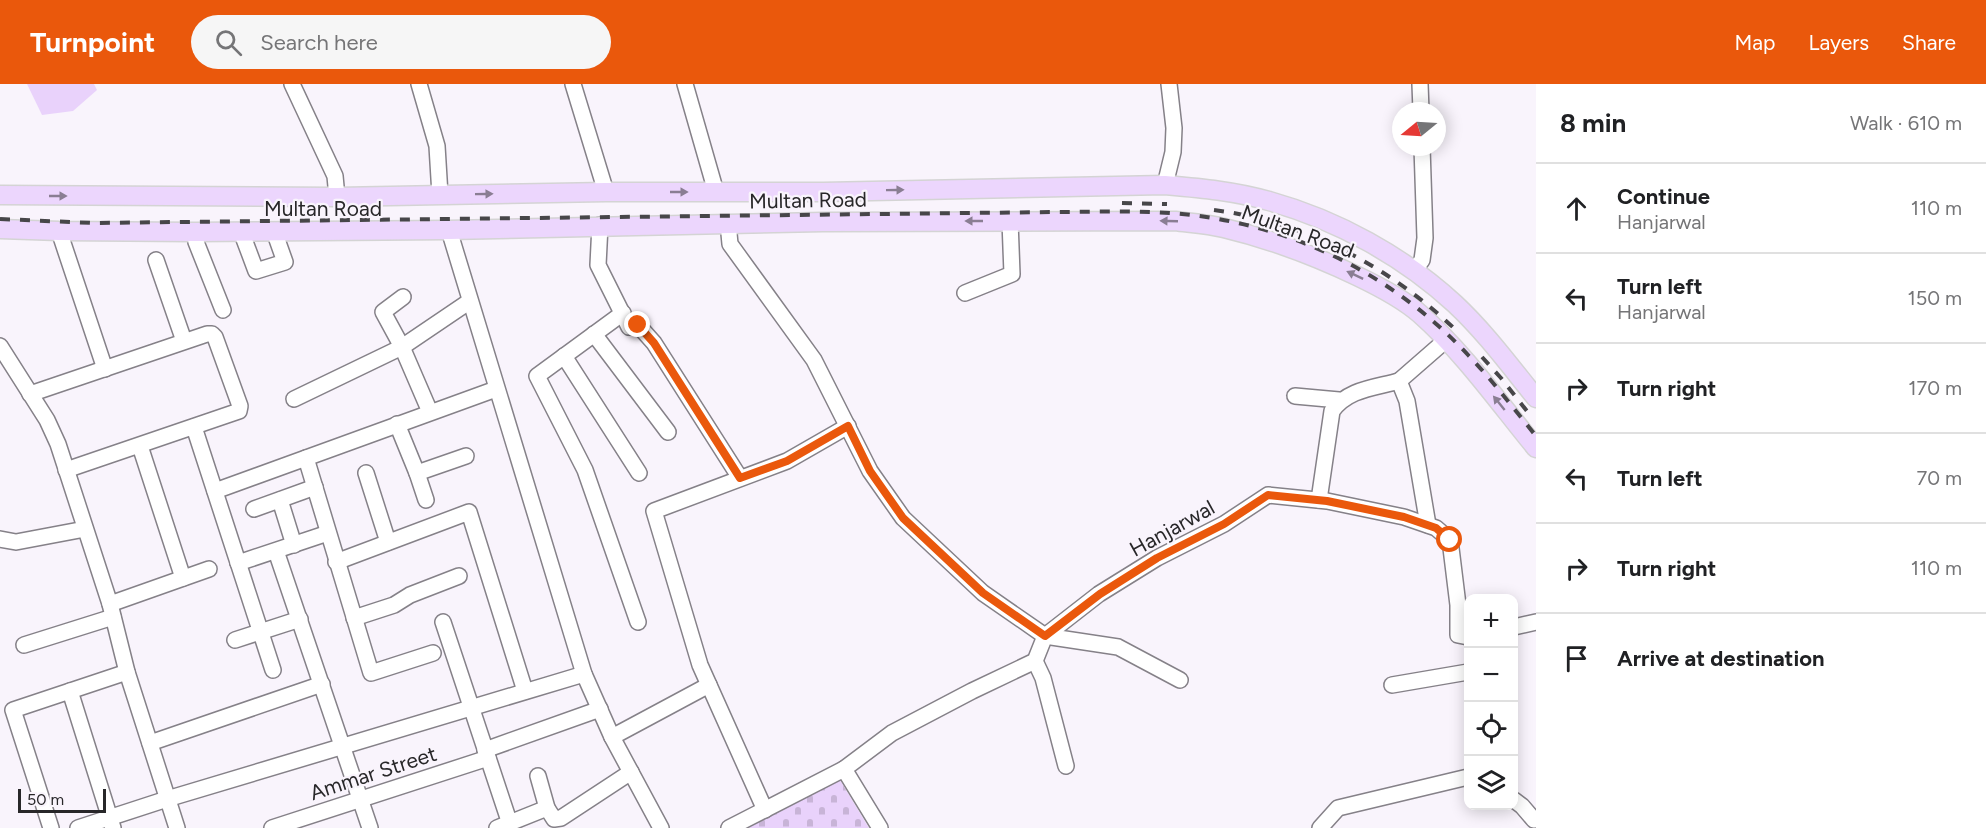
<!DOCTYPE html>
<html lang="en">
<head>
<meta charset="utf-8">
<style>
	:root { --surface:#fff; --page:#f6f6f6; --text:#202124; --muted:#757577; --line:#e0e0e0; --accent:#ea580c }
	body { margin:0; font-family:Figtree,sans-serif; background:var(--page); color:var(--text) }
	.controls { position:absolute; right:18px; bottom:18px; display:grid; overflow:hidden; border-radius:12px; box-shadow:0 3px 15px #0003 }
	.controls button { width:54px; height:54px; display:grid; place-items:center; padding:0; border:0; border-bottom:2px solid var(--line); background:var(--surface); color:var(--text); font:30px sans-serif }
	.compass { position:absolute; left:1392px; top:18px; width:54px; height:54px; border-radius:50%; background:var(--surface); box-shadow:0 3px 15px #0003; rotate:252deg }
	.scale { position:absolute; left:18px; bottom:15px; width:88px; box-sizing:border-box; padding-left:6px; border:3px solid #282729; border-top:0; font-size:16px; line-height:21px; white-space:nowrap; color:#282729; -webkit-text-stroke:4px #f9f4fc; paint-order:stroke }
	.stop { position:absolute; width:18px; height:18px; margin:-14px; border:4px solid #ea580c; border-radius:50%; background:#fff }
	.stop.end { background:#ea580c; border-color:#fff; box-shadow:0 2px 6px #0008 }
	.list { margin:0; padding:0; list-style:none }
	h2 { display:flex; justify-content:space-between; align-items:center; height:78px; margin:0; padding:0 24px; font-size:26px }
	h2 small { font-size:20px; font-weight:400; color:var(--muted) }
	.list li { display:grid; grid-template-columns:39px 1fr auto; gap:18px; align-items:center; box-sizing:border-box; height:90px; padding:0 24px; border-top:2px solid var(--line) }
	.list b { display:block; font-size:22px; white-space:nowrap }
	.list p { margin:0; font-size:20px; white-space:nowrap; color:var(--muted) }
	.list em { font-size:20px; font-style:normal; color:var(--muted) }
	.icon { flex:none; width:33px; height:33px; fill:none; stroke:currentColor; stroke-width:2; stroke-linecap:round; stroke-linejoin:round }
	.map { position:relative; flex:none; width:1536px; height:744px; overflow:hidden }
	header { display:flex; align-items:center; gap:36px; box-sizing:border-box; height:84px; padding:0 30px; background:var(--accent); color:#fff }
	header strong { font-size:28px }
	nav { display:flex; gap:33px; margin-inline-start:auto; font-size:21px }
	.search { width:420px; height:54px; background:var(--page); display:flex; align-items:center; gap:15px; box-sizing:border-box; padding:0 21px; border-radius:33px; color:var(--muted); font-size:22px }
	main { display:flex }
	aside { flex:1; background:var(--surface) }
	.map>svg:first-child { display:block }
	.green { fill:#e9d2fb }
	.cemetery { fill:url(#cemetery-stones) }
	.lines { fill:none; stroke-linecap:round; stroke-linejoin:round }
	.minor-casing { stroke:#858188; stroke-width:18 }
	.major-casing { stroke:#d4d4d4; stroke-width:21 }
	.minor { stroke:#fff; stroke-width:15 }
	.major { stroke:#ecd6fd; stroke-width:18 }
	.rail { stroke:#474649; stroke-width:4; stroke-dasharray:10 10; stroke-linecap:butt }
	.oneway { fill:#8a7e93 }
	.route { stroke:#ea580c; stroke-width:8 }
	.labels { text-anchor:middle; dominant-baseline:central; stroke-width:4.5; stroke-linejoin:round; paint-order:stroke }
	.street-label { font-size:21px; fill:#282729; stroke:#f9f4fc }
</style>
</head>
<body>
<header>
<strong>Turnpoint</strong>
<div class="search"><svg class="icon" aria-label="search" viewBox="0 0 24 24"><circle cx="10" cy="10" r="6"/><path d="M15 15l6 6"/></svg>Search here</div>
<nav><a>Map</a><a>Layers</a><a>Share</a></nav>
</header>
<main>
<div class="map">
<svg width="1536" height="744" viewBox="0 0 1536 744">
	<defs>
		<pattern id="cemetery-stones" width="16" height="16" patternUnits="userSpaceOnUse" patternTransform="scale(1.5)"><rect width="16" height="16" fill="#e9d2fb"/><path d="M2 7V4a2 2 0 0 1 4 0v3zM10 15v-3a2 2 0 0 1 4 0v3z" fill="#c8b4d7"/></pattern>
	</defs>
	<rect width="100%" height="100%" fill="#f9f4fc"/>
	<!-- green -->
	<path class="green" d="M 27,0 L 94,0 L 97,6 L 73,27 L 42,31 Z"/>
	<!-- cemetery -->
	<path class="cemetery" d="M 840,696 L 869,744 L 748,744 Z"/>
	<g class="lines">
		<defs>
			<g id="minor">
				<path d="M 292,0 L 335,92 L 337,113"/>
				<path d="M 419,0 L 437,62 L 440,111"/>
				<path d="M 573,0 L 606,108"/>
				<path d="M 685,0 L 716,108"/>
				<path d="M 1420,0 L 1421,27"/>
				<path d="M 1165,101 L 1173,68 L 1174,44 L 1169,0"/>
				<path d="M 728,139 L 730,160 L 814,276 L 870,387 L 903,434 L 983,509 L 1045,552 L 1118,563 L 1180,596"/>
				<path d="M 600,141 L 598,181 L 629,243 L 638,241 L 654,259 L 740,394"/>
				<path d="M 449,146 L 584,590 L 612,653 L 661,744"/>
				<path d="M 59,147 L 105,285"/>
				<path d="M 241,147 L 256,187 L 285,178 L 274,147"/>
				<path d="M 195,148 L 196,158 L 223,226"/>
				<path d="M 156,176 L 184,257"/>
				<path d="M 1414,187 L 1422,176 L 1425,154 L 1422,63"/>
				<path d="M 965,209 L 1012,190 L 1010,137"/>
				<path d="M 403,213 L 383,228 L 402,263 L 430,328"/>
				<path d="M 623,229 L 537,292 L 585,386 L 638,538"/>
				<path d="M 594,250 L 668,348"/>
				<path d="M 0,262 L 47,336 L 58,360 L 110,520 L 127,588 L 177,744"/>
				<path d="M 564,272 L 639,389"/>
				<path d="M 30,310 L 207,250 L 212,250 L 215,253 L 240,322 L 239,327 L 66,386"/>
				<path d="M 1295,312 L 1339,316"/>
				<path d="M 294,315 L 402,263 L 470,217"/>
				<path d="M 397,340 L 417,389 L 426,416"/>
				<path d="M 194,343 L 273,586"/>
				<path d="M 140,362 L 183,494"/>
				<path d="M 366,389 L 388,458"/>
				<path d="M 417,389 L 466,372"/>
				<path d="M 215,407 L 306,374"/>
				<path d="M 280,416 L 294,461"/>
				<path d="M 1319,416 L 1332,327 C 1348,305 1374,304 1399,297"/>
				<path d="M 254,425 L 315,403"/>
				<path d="M 1428,441 L 1407,317 L 1399,297 L 1446,256"/>
				<path d="M 0,455 L 16,458 L 85,445"/>
				<path d="M 276,467 L 370,744"/>
				<path d="M 336,478 L 469,428 L 525,607"/>
				<path d="M 238,479 L 328,449"/>
				<path d="M 110,520 L 209,485"/>
				<path d="M 354,534 L 394,521 L 410,511 L 459,492"/>
				<path d="M 443,538 L 510,740"/>
				<path d="M 1514,543 L 1536,538"/>
				<path d="M 235,556 L 300,535"/>
				<path d="M 24,561 L 113,533"/>
				<path d="M 433,569 L 371,589 L 306,374 L 496,305"/>
				<path d="M 1035,577 L 1043,594 L 1066,682"/>
				<path d="M 1392,601 L 1468,588"/>
				<path d="M 70,607 L 113,744"/>
				<path d="M 612,653 L 709,601"/>
				<path d="M 150,659 L 322,600"/>
				<path d="M 485,666 L 600,625"/>
				<path d="M 844,685 L 880,744"/>
				<path d="M 538,692 L 547,724 L 554,735 L 561,734 L 631,688"/>
				<path d="M 1514,716 L 1522,722 L 1534,736"/>
				<path d="M 765,726 L 700,581 L 654,427 L 787,377 L 848,342"/>
				<path d="M 51,744 L 13,626 L 127,588"/>
				<path d="M 78,744 L 167,715 L 584,590"/>
				<path d="M 272,744 L 488,674"/>
				<path d="M 497,744 L 547,724"/>
				<path d="M 729,744 L 844,685 L 892,649 L 972,607 L 1035,577 L 1045,552 L 1099,510 L 1157,474 L 1224,440 L 1268,411 L 1327,417 L 1404,433 L 1436,444 L 1450,456 L 1458,521 L 1458,551 L 1468,553"/>
				<path d="M 1320,744 L 1338,724 L 1468,693"/>
			</g>
			<g id="major">
				<path d="M 0,111 L 337,113 L 606,108 L 823,108 L 1165,101 C 1199,104 1235,107 1269,117 C 1337,136 1403,172 1455,220 C 1485,248 1510,282 1536,314"/>
				<path d="M 0,145 L 59,147 L 195,148 L 449,146 L 823,138 L 1175,137 C 1191,139 1208,140 1224,144 C 1270,155 1315,172 1357,192 C 1378,202 1402,214 1420,230 C 1464,269 1499,319 1536,364"/>
			</g>
		</defs>
		<!-- minor casing -->
		<use href="#minor" class="minor-casing"/>
		<!-- major casing -->
		<use href="#major" class="major-casing"/>
		<!-- minor -->
		<use href="#minor" class="minor"/>
		<!-- major -->
		<use href="#major" class="major"/>
		<!-- rail -->
		<g class="rail">
			<path d="M 1122,119 L 1167,120"/>
			<path d="M 1214,126 C 1307,138 1392,184 1459,249"/>
			<path d="M 0,135 L 93,139 L 1055,128 C 1097,128 1140,126 1182,130 C 1293,141 1393,190 1469,272 C 1493,297 1514,325 1536,352"/>
			<path d="M 1482,273 L 1501,294 L 1530,331"/>
		</g>
	</g>
	<!-- one-way arrows -->
	<defs><path id="oneway-solid" d="M-6-.8H1V-3.2L6.5 0L1 3.2V.8H-6Z" transform="scale(1.5)"/></defs>
	<g class="oneway">
		<use href="#oneway-solid" transform="translate(895 106) rotate(-1)"/>
		<use href="#oneway-solid" transform="translate(679 108)"/>
		<use href="#oneway-solid" transform="translate(484 110) rotate(-1)"/>
		<use href="#oneway-solid" transform="translate(58 112)"/>
		<use href="#oneway-solid" transform="translate(974 137) rotate(180)"/>
		<use href="#oneway-solid" transform="translate(1169 137) rotate(-178)"/>
		<use href="#oneway-solid" transform="translate(1355 191) rotate(-155)"/>
		<use href="#oneway-solid" transform="translate(1499 319) rotate(-129)"/>
	</g>
	<g class="lines">
		<!-- route -->
		<path class="route" d="M 638,241 L 654,259 L 740,394 L 787,377 L 848,342 L 870,387 L 903,434 L 983,509 L 1045,552 L 1100,510 L 1157,474 L 1224,440 L 1268,411 L 1327,417 L 1404,433 L 1436,444 L 1450,456"/>
	</g>
	<g class="labels">
		<!-- street labels -->
		<g class="street-label">
			<text transform="translate(808 116) rotate(-1)">Multan Road</text>
			<text x="323" y="124">Multan Road</text>
			<text transform="translate(1298 147) rotate(20)">Multan Road</text>
			<text transform="translate(1172 444) rotate(-29)">Hanjarwal</text>
			<text transform="translate(373 689) rotate(-18)">Ammar Street</text>
		</g>
	</g>
</svg>
<div class="controls">
<button>+</button>
<button>−</button>
<button><svg class="icon" aria-label="locate" viewBox="0 0 24 24"><circle cx="12" cy="12" r="6"/><path d="M12 2v4M12 18v4M2 12h4M18 12h4"/></svg></button>
<button><svg class="icon" aria-label="layers" viewBox="0 0 24 24"><path d="M12 4l9 5-9 5-9-5zM3 14l9 5 9-5"/></svg></button>
</div>
<svg class="compass" viewBox="-18 -18 36 36"><path d="M0-13l5 13h-10z" fill="#e53935"/><path d="M0 13l5-13h-10z" fill="#757577"/></svg>
<div class="scale">50 m</div>
<div class="stop" style="left:1450px;top:456px"></div>
<div class="stop end" style="left:638px;top:241px"></div>
</div>
<aside>
<h2>8 min<small>Walk · 610 m</small></h2>
<ul class="list">
<li><svg class="icon" aria-label="ahead" viewBox="0 0 24 24"><path d="M12 20V5M6 11l6-6 6 6"/></svg><div><b>Continue</b><p>Hanjarwal</p></div><em>110 m</em></li>
<li><svg class="icon" aria-label="left" viewBox="0 0 24 24"><path d="M17 20v-9H6M10 6l-5 5 5 5"/></svg><div><b>Turn left</b><p>Hanjarwal</p></div><em>150 m</em></li>
<li><svg class="icon" aria-label="right" viewBox="0 0 24 24"><path d="M7 20v-9h11M14 6l5 5-5 5"/></svg><div><b>Turn right</b></div><em>170 m</em></li>
<li><svg class="icon" aria-label="left" viewBox="0 0 24 24"><path d="M17 20v-9H6M10 6l-5 5 5 5"/></svg><div><b>Turn left</b></div><em>70 m</em></li>
<li><svg class="icon" aria-label="right" viewBox="0 0 24 24"><path d="M7 20v-9h11M14 6l5 5-5 5"/></svg><div><b>Turn right</b></div><em>110 m</em></li>
<li><svg class="icon" aria-label="arrive" viewBox="0 0 24 24"><path d="M6 21V4h12l-3 4 3 4H6"/></svg><div><b>Arrive at destination</b></div></li>
</ul>
</aside>
</main>
</body>
</html>
